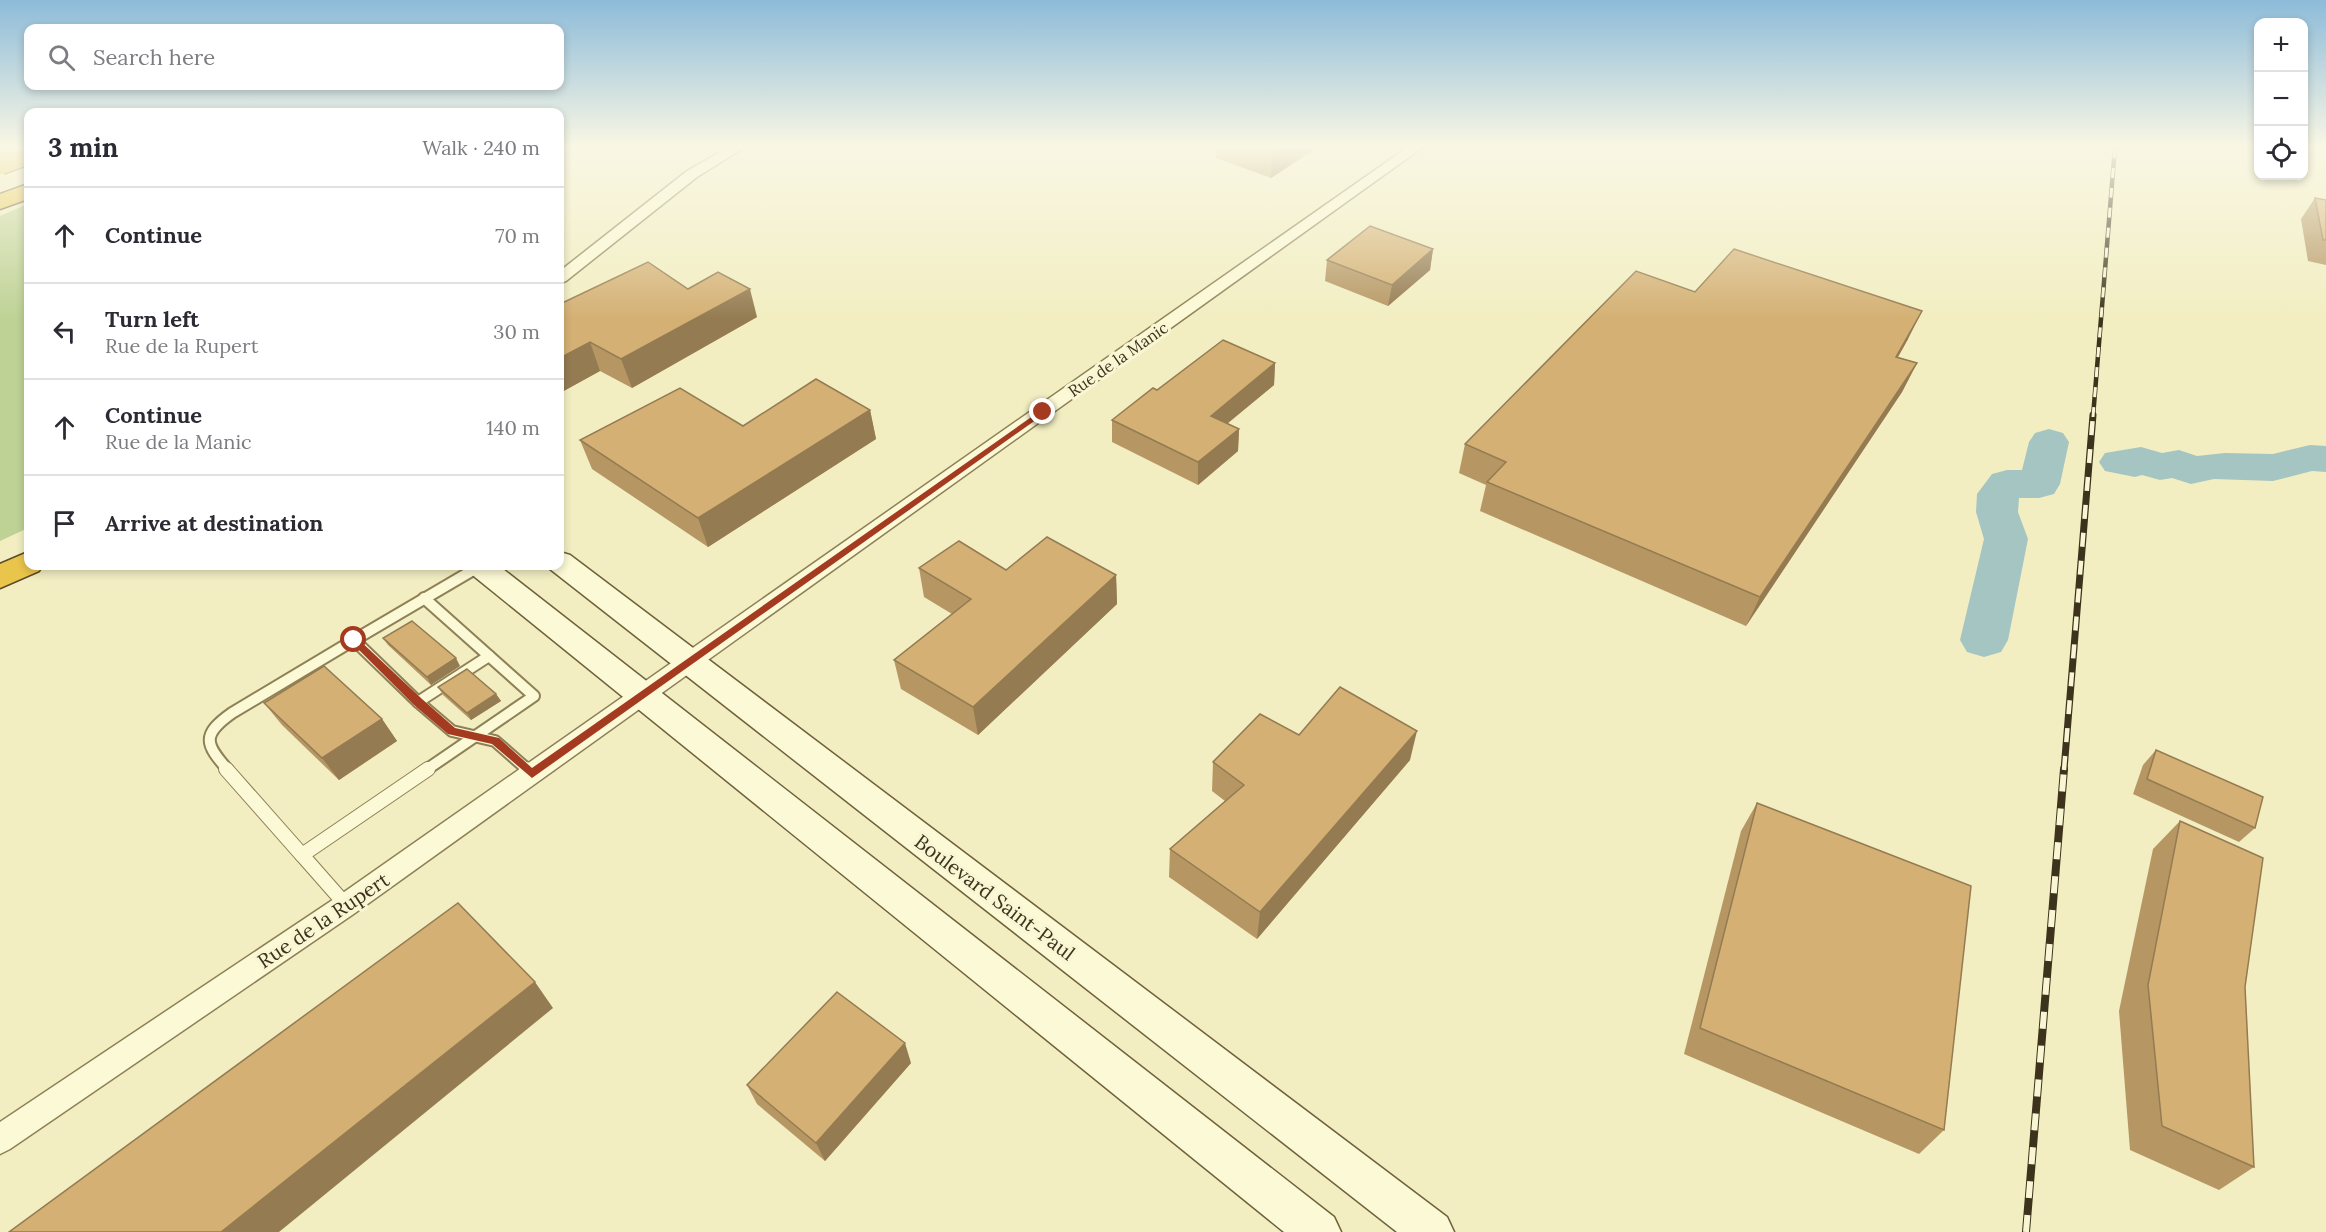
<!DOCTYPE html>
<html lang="en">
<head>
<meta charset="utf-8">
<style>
	:root { --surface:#fff; --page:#f2f2f3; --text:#2b2b33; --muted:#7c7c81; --line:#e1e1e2 }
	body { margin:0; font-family:Lora,serif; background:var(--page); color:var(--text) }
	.controls { position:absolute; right:18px; top:18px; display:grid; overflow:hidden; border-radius:12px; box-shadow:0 3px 9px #0003 }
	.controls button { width:54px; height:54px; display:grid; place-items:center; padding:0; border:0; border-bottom:2px solid var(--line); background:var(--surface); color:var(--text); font:30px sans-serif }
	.stop { position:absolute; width:18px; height:18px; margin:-14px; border:4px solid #a43b21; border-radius:50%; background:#fff }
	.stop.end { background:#a43b21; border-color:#fff; box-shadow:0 2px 6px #0008 }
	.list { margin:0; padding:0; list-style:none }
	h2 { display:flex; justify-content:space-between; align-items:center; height:78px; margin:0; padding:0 24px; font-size:26px }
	h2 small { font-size:20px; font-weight:400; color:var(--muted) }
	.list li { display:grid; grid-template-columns:39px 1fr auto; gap:18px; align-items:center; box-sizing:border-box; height:96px; padding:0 24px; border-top:2px solid var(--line) }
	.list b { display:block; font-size:22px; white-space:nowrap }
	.list p { margin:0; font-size:20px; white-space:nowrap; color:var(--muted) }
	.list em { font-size:20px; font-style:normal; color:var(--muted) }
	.icon { flex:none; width:33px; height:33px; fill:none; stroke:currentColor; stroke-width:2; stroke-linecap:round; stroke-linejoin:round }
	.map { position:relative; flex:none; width:2326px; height:1232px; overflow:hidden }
	.search { position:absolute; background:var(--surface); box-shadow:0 3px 9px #0003; left:24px; top:24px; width:540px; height:66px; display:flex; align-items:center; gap:15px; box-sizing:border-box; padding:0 21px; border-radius:12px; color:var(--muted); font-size:22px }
	.panel { position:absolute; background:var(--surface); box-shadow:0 3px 9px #0003; left:24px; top:108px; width:540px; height:462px; border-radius:12px }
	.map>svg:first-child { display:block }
	.green { fill:#bed295 }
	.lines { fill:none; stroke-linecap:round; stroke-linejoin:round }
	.river { fill:#a5c5c2; fill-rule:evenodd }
	.lane-far1-casing { stroke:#8e8057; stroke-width:14 }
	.lane-casing { stroke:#8e8057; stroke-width:16 }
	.street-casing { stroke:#8e8057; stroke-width:3 }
	.secondary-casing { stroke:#70613a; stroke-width:3 }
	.highway-casing { stroke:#5c4c2c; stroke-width:3 }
	.lane-far1 { stroke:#fcf9d6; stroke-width:10 }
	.lane { stroke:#fcf9d6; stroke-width:14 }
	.street { fill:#fcf9d6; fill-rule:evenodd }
	.secondary { fill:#fcf9d6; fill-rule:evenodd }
	.highway { fill:#eac54b; fill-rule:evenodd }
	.rail-far2-casing { stroke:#3d331d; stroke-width:4.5 }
	.rail-far1-casing { stroke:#3d331d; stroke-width:7 }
	.rail-casing { stroke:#3d331d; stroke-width:8 }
	.rail-far2 { stroke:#f9f6d3; stroke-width:3; stroke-dasharray:10; stroke-linecap:butt }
	.rail-far1 { stroke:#f9f6d3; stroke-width:4.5; stroke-dasharray:14; stroke-linecap:butt }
	.rail { stroke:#f9f6d3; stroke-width:6; stroke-dasharray:17; stroke-linecap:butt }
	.highway-bridge-casing { stroke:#5c4c2c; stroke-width:27; stroke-linecap:butt }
	.highway-bridge { stroke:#eac54b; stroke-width:25 }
	.wall { fill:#b69764 }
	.shaded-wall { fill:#947b51 }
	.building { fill:#d4b074; stroke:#947b51; stroke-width:1.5 }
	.route { fill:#a43b21 }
	.labels { text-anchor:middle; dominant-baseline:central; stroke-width:6; stroke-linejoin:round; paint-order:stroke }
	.street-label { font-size:16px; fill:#3d331d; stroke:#f9f6d3 }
	.near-street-label { font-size:20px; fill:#3d331d; stroke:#f9f6d3 }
</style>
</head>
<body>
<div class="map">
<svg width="2326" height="1232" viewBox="0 0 2326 1232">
	<rect width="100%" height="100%" fill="#f2eec2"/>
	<!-- green -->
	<path class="green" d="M 28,204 L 28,528 L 0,541 L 0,216 Z"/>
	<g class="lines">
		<!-- river -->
		<g class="river">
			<path d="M 2049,429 L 2063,433 L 2069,442 L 2060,484 L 2054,494 L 2039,498 L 2019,498 L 2018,512 L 2028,539 L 2008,640 L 2001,652 L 1984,657 L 1967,652 L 1960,640 L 1984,539 L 1976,512 L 1977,494 L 1992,474 L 2007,470 L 2022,470 L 2029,442 L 2035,433 Z"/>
			<path d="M 2310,445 L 2326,446 L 2326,472 L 2312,471 L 2273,481 L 2214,479 L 2191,484 L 2172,478 L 2160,480 L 2142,475 L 2135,477 L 2105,471 L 2099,462 L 2105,453 L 2141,447 L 2162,453 L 2179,450 L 2197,456 L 2225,453 L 2273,454 Z"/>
		</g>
		<defs>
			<g id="lane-far1">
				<path d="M 480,566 L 354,640 L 418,702 L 452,731 L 495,741 L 528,770"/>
				<path d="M 424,598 L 534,696 L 426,770"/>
				<path d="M 418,702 L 489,656"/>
				<path d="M 228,770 C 205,744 201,735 232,713 L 354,640"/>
			</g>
			<g id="lane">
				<path d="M 226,769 L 302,855"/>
				<path d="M 526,769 L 532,774"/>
				<path d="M 346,905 L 302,855 L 428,769"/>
			</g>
			<g id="street">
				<path d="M 729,147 L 745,147 L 697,177 L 566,281 L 560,283 L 560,271 L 687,171 Z"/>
				<path d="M 1408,147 L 1423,147 L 355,913 L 10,1149 L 0,1154 L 0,1122 L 337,897 Z"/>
			</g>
			<g id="secondary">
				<path d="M 560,552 L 570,555 L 1447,1217 L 1454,1232 L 1397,1232 L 550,569 L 548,566 L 560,566 Z"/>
				<path d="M 466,566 L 499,566 L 1334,1217 L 1341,1232 L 1284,1232 L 470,573 Z"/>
			</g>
			<g id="highway">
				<path d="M 28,184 L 28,199 L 0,209 L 0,194 Z"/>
				<path d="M 28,552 L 28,566 L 42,566 L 39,571 L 0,588 L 0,564 Z"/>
			</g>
		</defs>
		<!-- lane-far1 casing -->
		<use href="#lane-far1" class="lane-far1-casing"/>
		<!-- lane casing -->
		<use href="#lane" class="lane-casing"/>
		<!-- street casing -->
		<use href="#street" class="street-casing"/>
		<!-- secondary casing -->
		<use href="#secondary" class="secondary-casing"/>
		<!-- highway casing -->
		<use href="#highway" class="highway-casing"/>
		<!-- lane-far1 -->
		<use href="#lane-far1" class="lane-far1"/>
		<!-- lane -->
		<use href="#lane" class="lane"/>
		<!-- street -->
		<use href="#street" class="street"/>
		<!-- secondary -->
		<use href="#secondary" class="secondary"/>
		<!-- highway -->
		<use href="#highway" class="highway"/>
		<defs>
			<path id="rail-far2" d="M 2093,417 L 2115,147"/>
			<path id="rail-far1" d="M 2064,770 L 2093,415"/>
			<path id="rail" d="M 2026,1232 L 2064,769"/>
		</defs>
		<!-- rail-far2 casing -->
		<use href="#rail-far2" class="rail-far2-casing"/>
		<!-- rail-far1 casing -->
		<use href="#rail-far1" class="rail-far1-casing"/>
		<!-- rail casing -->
		<use href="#rail" class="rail-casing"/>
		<!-- rail-far2 -->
		<use href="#rail-far2" class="rail-far2"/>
		<!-- rail-far1 -->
		<use href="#rail-far1" class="rail-far1"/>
		<!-- rail -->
		<use href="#rail" class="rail"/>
		<defs>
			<path id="highway-bridge" d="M 0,162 L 28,152"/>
		</defs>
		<!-- highway-bridge casing -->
		<use href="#highway-bridge" class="highway-bridge-casing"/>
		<!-- highway-bridge -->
		<use href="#highway-bridge" class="highway-bridge"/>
	</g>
	<!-- wall -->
	<g class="wall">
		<path d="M 1216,147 L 1318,147 L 1271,178 L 1216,158 Z"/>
		<path d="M 2315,198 L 2326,200 L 2326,265 L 2308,261 L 2301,219 Z"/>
		<path d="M 1433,249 L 1430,270 L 1388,306 L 1325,281 L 1327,260 Z"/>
		<path d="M 1695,292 L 1908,339 L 1898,357 L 1917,363 L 1902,392 L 1746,626 L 1480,511 L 1486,485 L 1459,473 L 1465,444 Z"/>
		<path d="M 560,304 L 757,317 L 632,388 L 600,371 L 560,393 Z"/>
		<path d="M 1275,363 L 1274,385 L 1227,423 L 1239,429 L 1238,451 L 1198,485 L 1112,442 L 1112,420 L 1157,390 Z"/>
		<path d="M 870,410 L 876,439 L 708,547 L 592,469 L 580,440 L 743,426 Z"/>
		<path d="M 919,568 L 1116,575 L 1117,604 L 978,735 L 901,689 L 894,660 L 952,614 L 924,597 Z"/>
		<path d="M 383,638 L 460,666 L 431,685 L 388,645 Z"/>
		<path d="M 438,687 L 496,694 L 501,701 L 471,720 L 443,695 Z"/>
		<path d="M 264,703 L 382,719 L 397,741 L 339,780 L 282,725 Z"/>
		<path d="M 1299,735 L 1410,760 L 1257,939 L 1169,877 L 1170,849 L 1225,801 L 1212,791 L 1213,762 Z"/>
		<path d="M 2156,750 L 2255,828 L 2239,842 L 2133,794 L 2143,765 Z"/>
		<path d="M 1757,803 L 1944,1130 L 1919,1154 L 1684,1054 L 1741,831 Z"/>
		<path d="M 2180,821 L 2245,987 L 2254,1167 L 2219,1190 L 2130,1150 L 2119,1011 L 2153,849 Z"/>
		<path d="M 911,1063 L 825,1161 L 757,1104 L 747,1085 Z"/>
	</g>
	<!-- shaded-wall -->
	<g class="shaded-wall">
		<path d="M 1281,147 L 1318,147 L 1271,178 L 1272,152 Z"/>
		<path d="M 1433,249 L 1430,270 L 1388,306 L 1392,285 Z"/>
		<path d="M 750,289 L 757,317 L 632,388 L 621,359 Z"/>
		<path d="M 1922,311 L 1908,339 L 1882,385 L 1896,357 Z"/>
		<path d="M 590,342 L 600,371 L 560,393 L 560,358 Z"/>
		<path d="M 1275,363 L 1274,385 L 1210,438 L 1211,416 Z"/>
		<path d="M 1917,363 L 1902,392 L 1746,626 L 1760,597 Z"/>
		<path d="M 870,410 L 876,439 L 708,547 L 698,518 Z"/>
		<path d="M 1239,429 L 1238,451 L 1198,485 L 1198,462 Z"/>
		<path d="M 1116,575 L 1117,604 L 978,735 L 973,707 Z"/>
		<path d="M 456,658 L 460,666 L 431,685 L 427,677 Z"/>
		<path d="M 496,694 L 501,701 L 471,720 L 467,713 Z"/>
		<path d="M 382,719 L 397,741 L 339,780 L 322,758 Z"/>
		<path d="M 1417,731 L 1410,760 L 1257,939 L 1260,912 Z"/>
		<path d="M 535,982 L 553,1008 L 279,1232 L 221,1232 Z"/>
		<path d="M 905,1043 L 911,1063 L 825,1161 L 816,1143 Z"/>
	</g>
	<!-- building -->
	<g class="building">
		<path d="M 1258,147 L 1281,147 L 1272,152 Z"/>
		<path d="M 2315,198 L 2326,200 L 2326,240 L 2323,240 Z"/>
		<path d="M 1370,226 L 1433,249 L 1392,285 L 1327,260 Z"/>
		<path d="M 1734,249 L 1922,311 L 1896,357 L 1917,363 L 1760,597 L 1487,482 L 1506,462 L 1465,444 L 1636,271 L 1695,292 Z"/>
		<path d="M 648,262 L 688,289 L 718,272 L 750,289 L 621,359 L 590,342 L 560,358 L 560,304 Z"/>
		<path d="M 1223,340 L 1275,363 L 1211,416 L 1239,429 L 1198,462 L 1112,420 L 1153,388 L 1157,390 Z"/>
		<path d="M 816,379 L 870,410 L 698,518 L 580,440 L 680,388 L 743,426 Z"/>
		<path d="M 1047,537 L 1116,575 L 973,707 L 894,660 L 971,599 L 919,568 L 959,541 L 1006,570 Z"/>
		<path d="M 412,621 L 456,658 L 427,677 L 383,638 Z"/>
		<path d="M 324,666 L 382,719 L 322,758 L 264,703 Z"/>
		<path d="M 467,669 L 496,694 L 467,713 L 438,687 Z"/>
		<path d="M 1340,687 L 1417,731 L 1260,912 L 1170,849 L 1244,785 L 1213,762 L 1260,714 L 1299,735 Z"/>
		<path d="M 2156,750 L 2263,797 L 2255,828 L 2147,779 Z"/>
		<path d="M 1757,803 L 1971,886 L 1944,1130 L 1700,1028 Z"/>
		<path d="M 2180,821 L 2263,858 L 2245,987 L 2254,1167 L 2162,1126 L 2148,985 Z"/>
		<path d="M 458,903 L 535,982 L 221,1232 L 9,1232 Z"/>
		<path d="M 837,992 L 905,1043 L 816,1143 L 747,1085 Z"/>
	</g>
	<!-- sky -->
	<linearGradient id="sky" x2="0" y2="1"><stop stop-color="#8dbbd9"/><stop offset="0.46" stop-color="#f9f7e4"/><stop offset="1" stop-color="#f9f7e4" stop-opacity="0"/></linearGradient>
	<rect width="2326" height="319" fill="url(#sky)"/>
	<!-- route -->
	<path class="route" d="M 1040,411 L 1047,412 L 532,778 L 492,744 L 448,734 L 414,705 L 349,640 L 350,638 L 357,638 L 422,699 L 455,728 L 499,738 L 532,768 Z"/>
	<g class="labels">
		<!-- street labels -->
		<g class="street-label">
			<text transform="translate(1118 359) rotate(-35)">Rue de la Manic</text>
		</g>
		<!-- near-street labels -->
		<g class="near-street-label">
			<text transform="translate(995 897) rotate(37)">Boulevard Saint-Paul</text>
			<text transform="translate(323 920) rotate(-34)">Rue de la Rupert</text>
		</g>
	</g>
</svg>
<div class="controls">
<button>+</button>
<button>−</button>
<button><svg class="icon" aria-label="locate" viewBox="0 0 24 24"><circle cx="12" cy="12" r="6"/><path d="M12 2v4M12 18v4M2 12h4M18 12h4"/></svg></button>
</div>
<div class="stop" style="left:354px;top:640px"></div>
<div class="stop end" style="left:1043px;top:412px"></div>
<div class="search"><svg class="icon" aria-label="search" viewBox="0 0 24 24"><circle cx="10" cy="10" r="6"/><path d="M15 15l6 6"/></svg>Search here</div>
<section class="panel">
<h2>3 min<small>Walk · 240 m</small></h2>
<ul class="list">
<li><svg class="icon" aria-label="ahead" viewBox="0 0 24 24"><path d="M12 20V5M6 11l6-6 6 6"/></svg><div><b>Continue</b></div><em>70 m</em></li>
<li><svg class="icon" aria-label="left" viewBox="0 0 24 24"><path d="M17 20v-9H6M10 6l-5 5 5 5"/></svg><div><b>Turn left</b><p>Rue de la Rupert</p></div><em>30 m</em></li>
<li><svg class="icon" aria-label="ahead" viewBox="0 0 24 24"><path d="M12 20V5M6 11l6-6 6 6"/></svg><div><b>Continue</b><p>Rue de la Manic</p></div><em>140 m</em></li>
<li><svg class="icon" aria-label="arrive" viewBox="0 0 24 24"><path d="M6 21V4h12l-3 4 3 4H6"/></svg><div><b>Arrive at destination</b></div></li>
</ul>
</section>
</div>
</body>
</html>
